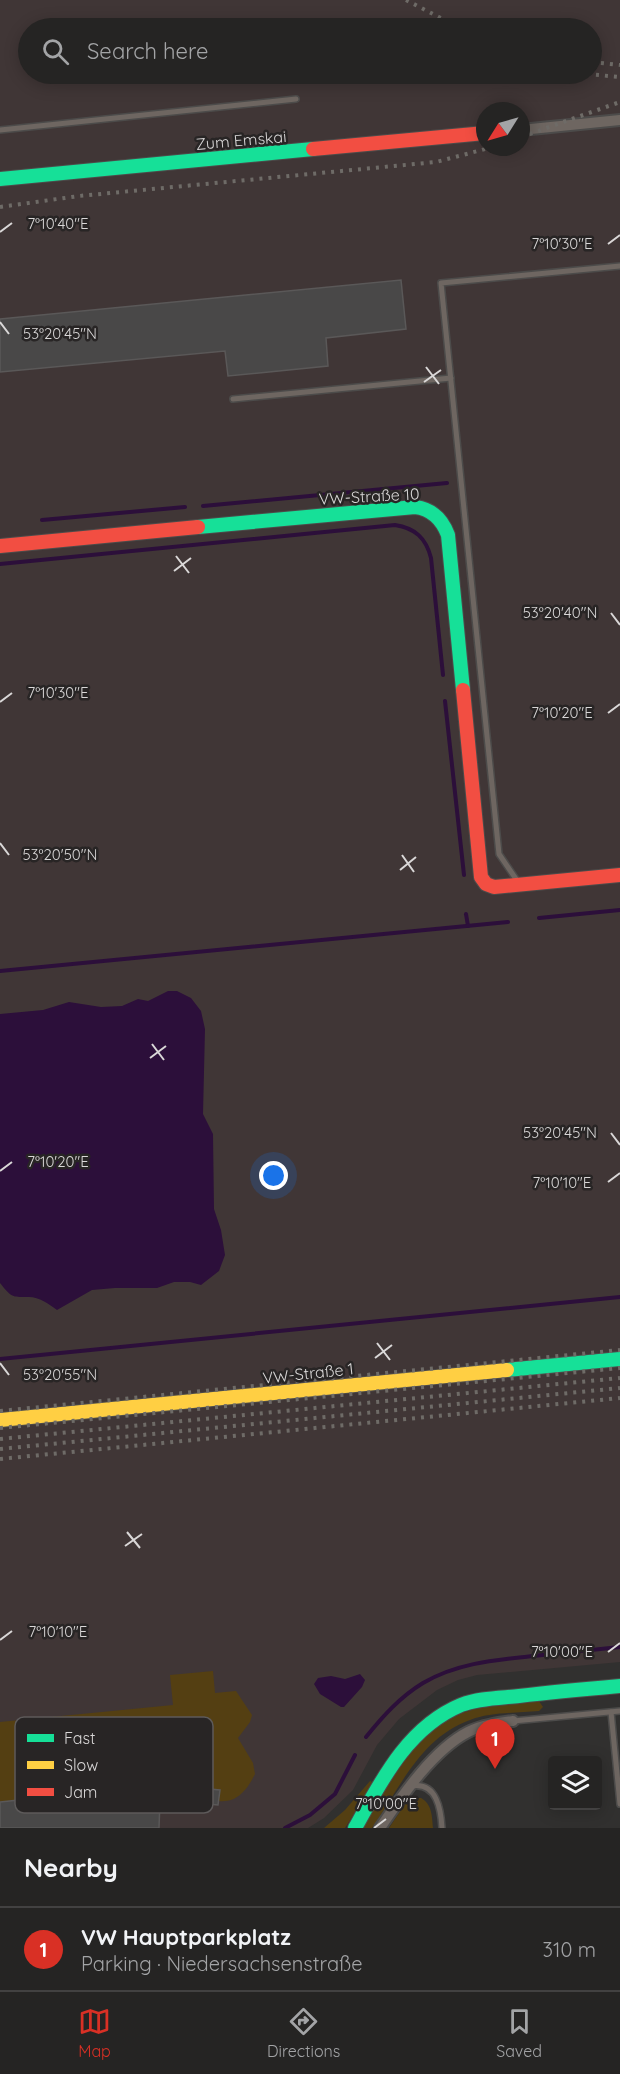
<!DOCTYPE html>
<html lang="en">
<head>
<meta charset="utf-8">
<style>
	:root { --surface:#252423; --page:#2d2c2b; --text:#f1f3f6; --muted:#a3a4a6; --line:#424141; --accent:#d93025 }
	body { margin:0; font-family:Quicksand,sans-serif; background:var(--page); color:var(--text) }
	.controls { position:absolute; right:18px; bottom:18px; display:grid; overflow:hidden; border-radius:6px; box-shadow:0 3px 15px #0003 }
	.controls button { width:54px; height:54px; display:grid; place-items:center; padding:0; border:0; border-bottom:2px solid var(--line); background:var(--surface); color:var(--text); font:30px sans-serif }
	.compass { position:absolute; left:476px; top:102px; width:54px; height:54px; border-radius:50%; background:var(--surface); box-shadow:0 3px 15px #0003; rotate:233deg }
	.you { position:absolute; left:274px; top:1176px; width:21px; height:21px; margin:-15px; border:4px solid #fff; border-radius:50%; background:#1a73e8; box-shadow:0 0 0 9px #1a73e833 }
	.badge { display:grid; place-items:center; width:39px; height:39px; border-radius:50%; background:var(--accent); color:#fff; font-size:20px; font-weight:700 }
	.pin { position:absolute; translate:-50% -50px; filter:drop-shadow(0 2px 3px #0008) }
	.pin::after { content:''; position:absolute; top:32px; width:21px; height:18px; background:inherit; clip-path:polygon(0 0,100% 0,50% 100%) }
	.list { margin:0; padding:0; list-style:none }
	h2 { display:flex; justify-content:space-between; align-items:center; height:78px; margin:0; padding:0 24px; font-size:26px }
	h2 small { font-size:20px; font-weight:400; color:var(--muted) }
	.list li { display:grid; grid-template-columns:39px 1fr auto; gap:18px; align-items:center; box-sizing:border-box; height:84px; padding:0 24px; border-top:2px solid var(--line) }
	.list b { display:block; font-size:22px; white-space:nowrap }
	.list p { margin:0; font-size:20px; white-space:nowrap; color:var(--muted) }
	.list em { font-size:20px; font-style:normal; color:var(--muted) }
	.icon { flex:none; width:33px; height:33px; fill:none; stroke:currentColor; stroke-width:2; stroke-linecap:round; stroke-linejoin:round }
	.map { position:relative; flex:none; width:620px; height:1828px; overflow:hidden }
	.search { position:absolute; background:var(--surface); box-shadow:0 3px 15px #0003; left:18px; right:18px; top:18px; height:66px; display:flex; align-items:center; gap:15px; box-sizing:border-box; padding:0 21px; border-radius:33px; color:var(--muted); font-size:22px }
	.sheet { height:162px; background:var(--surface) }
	nav { display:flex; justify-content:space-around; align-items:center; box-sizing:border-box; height:84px; border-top:2px solid var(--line); background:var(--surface); font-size:16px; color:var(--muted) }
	nav a { display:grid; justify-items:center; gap:3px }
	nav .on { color:var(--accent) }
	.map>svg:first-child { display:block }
	.built { fill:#403636; fill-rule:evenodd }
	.green { fill:#543f12 }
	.water { fill:#2c0f3a }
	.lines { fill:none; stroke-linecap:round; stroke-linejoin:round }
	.stream { stroke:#2c0f3a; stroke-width:4 }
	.building { fill:#494848; stroke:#5a5858; stroke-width:1.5 }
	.lane-casing { stroke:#4c4b4a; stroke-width:8 }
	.street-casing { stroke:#4c4b4a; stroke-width:14 }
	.fast-casing { stroke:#4c4b4a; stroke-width:16 }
	.slow-casing { stroke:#4c4b4a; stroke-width:16 }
	.jam-casing { stroke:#4c4b4a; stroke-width:16 }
	.lane { stroke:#6e6661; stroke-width:5 }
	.street { stroke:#6e6661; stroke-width:10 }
	.fast { stroke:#16e098; stroke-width:14 }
	.slow { stroke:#ffcf43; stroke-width:14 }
	.jam { stroke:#f24e42; stroke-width:14 }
	.rail { stroke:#6e6b67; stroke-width:4; stroke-dasharray:3 6; stroke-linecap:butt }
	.ticks { fill:none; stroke:#d9d7d7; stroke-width:2 }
	.labels { text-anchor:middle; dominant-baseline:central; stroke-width:5; stroke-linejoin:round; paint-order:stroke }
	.street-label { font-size:16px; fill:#d9d7d7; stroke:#282525 }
	.key { fill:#282525; stroke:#5d5a5a; stroke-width:1.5 }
	.key-label { font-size:16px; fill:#d9d7d7 }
	.ticks-label { font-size:15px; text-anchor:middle; fill:#d9d7d7; stroke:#282525; stroke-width:5; stroke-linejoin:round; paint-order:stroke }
</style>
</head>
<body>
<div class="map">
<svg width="620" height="1828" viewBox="0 0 620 1828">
	<rect width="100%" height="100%" fill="#31302f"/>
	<!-- built -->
	<path class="built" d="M 0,0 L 620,0 L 620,1662 L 477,1675 L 458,1680 L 437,1690 L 399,1719 L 377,1745 L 353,1790 L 324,1818 L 308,1828 L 0,1828 ZM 28,28 L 592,28 L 592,74 L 28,74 ZM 485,111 L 521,111 L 521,147 L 485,147 Z"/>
	<!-- green -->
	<g class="green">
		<path d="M 213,1671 L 215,1693 L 236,1691 L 252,1715 L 250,1722 L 238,1738 L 253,1763 L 255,1774 C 247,1790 237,1803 219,1801 L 219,1790 L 175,1786 L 175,1782 L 144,1781 L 113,1784 L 112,1777 L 88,1779 L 88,1786 L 64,1788 L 29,1787 L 28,1805 L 18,1800 L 0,1802 L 0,1722 L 173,1705 L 170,1675 Z"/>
		<path d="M 539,1701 L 543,1707 L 539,1711 C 517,1713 491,1712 470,1720 C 420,1738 400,1788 372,1828 L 362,1828 C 392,1781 418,1721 479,1708 C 498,1703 519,1703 539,1701 Z"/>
		<path d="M 370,1781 L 372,1782 L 366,1795 L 345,1828 L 324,1828 L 345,1810 Z"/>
		<path d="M 412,1798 L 421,1798 C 432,1804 432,1816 433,1828 L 389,1828 L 405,1804 Z"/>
	</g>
	<!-- water -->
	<g class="water">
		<path d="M 168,991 L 177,991 L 191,998 L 201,1011 L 205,1029 L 203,1114 L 213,1134 L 214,1209 L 221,1230 L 225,1255 L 219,1271 L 201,1285 L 190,1282 L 174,1282 L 157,1288 L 115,1288 L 92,1290 L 57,1310 C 49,1304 39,1297 29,1297 C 12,1297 12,1298 0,1283 L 0,1014 L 43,1010 L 69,1002 L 101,1007 L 122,1006 L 138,999 L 148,1001 Z"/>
		<path d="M 360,1674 L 365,1680 L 362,1687 L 344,1707 L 341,1707 L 320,1694 L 314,1684 L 318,1678 L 331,1676 L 345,1679 Z"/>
	</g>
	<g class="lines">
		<!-- stream -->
		<g class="stream">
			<path d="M 203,506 L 447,483"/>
			<path d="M 42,520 L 185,507"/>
			<path d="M 0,564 L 395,525 C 415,528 426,538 431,558 L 443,675"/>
			<path d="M 445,701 L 464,875"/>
			<path d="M 466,914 L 468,926"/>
			<path d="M 539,918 L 620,910"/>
			<path d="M 0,971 L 508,922"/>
			<path d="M 0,1359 L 620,1297"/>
			<path d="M 366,1737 C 383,1716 400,1697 423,1683 C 457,1663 495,1660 533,1656 C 562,1653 591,1650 620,1647"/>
			<path d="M 285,1828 L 310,1815 L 335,1794 L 355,1755"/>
		</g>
	</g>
	<!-- building -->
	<g class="building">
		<path d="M 401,280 L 406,329 L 326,338 L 328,366 L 228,376 L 225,351 L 0,372 L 0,319 Z"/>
		<path d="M 112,1777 L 113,1784 L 144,1781 L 175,1782 L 175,1786 L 220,1790 L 218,1805 L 160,1800 L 159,1828 L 0,1828 L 0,1802 L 28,1799 L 29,1787 L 64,1788 L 88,1786 L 88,1779 Z"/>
	</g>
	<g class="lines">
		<defs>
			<g id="lane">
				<path d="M 0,130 L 296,99"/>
				<path d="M 233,399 L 451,378"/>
				<path d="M 518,882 L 499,854 L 441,283 L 620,266"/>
				<path d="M 611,1712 L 620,1804"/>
				<path d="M 513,1721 L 620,1711"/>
				<path d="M 412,1786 C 437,1782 441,1810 442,1828"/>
			</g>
			<g id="street">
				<path d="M 521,130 L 620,120"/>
				<path d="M 380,1828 C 402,1796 433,1750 468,1732 C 482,1725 498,1723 513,1721"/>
			</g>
			<g id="fast">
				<path d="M 0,179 L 313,149"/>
				<path d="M 198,527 L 415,507 C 432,509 442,519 448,535 L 463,690"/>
				<path d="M 507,1370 L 620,1359"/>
				<path d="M 355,1828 C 381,1781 408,1727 461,1705 C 479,1698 500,1698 519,1696 C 553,1692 586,1689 620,1686"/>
			</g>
			<path id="slow" d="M 0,1420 L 507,1370"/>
			<g id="jam">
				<path d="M 313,149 L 485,133"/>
				<path d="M 0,546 L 198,527"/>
				<path d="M 463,690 L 481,877 L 486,884 L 494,887 L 620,875"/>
			</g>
		</defs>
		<!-- lane casing -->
		<use href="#lane" class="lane-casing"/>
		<!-- street casing -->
		<use href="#street" class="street-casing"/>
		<!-- fast casing -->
		<use href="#fast" class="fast-casing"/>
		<!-- slow casing -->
		<use href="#slow" class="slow-casing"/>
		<!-- jam casing -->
		<use href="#jam" class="jam-casing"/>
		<!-- lane -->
		<use href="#lane" class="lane"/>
		<!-- street -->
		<use href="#street" class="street"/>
		<!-- fast -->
		<use href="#fast" class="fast"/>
		<!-- slow -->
		<use href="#slow" class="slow"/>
		<!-- jam -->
		<use href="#jam" class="jam"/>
		<!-- rail -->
		<g class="rail">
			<path d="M 406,0 L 460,28"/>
			<path d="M 592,62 L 620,65"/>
			<path d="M 587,74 L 620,77"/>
			<path d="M 521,137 L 620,102"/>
			<path d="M 0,207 L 79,196 L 436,162 L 493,147"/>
			<path d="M 0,1411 L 620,1350"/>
			<path d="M 0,1428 L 620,1368"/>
			<path d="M 0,1439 L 620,1378"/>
			<path d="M 0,1449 L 620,1388"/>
			<path d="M 0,1459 L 620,1398"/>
		</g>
	</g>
	<!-- ticks -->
	<path class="ticks" d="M 0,232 L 12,223M 608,244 L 620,235M 0,322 L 9,334M 426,367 L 439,384M 424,382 L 441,370M 176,556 L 189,573M 174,571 L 191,558M 611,613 L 620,625M 0,702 L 12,693M 608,713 L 620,704M 0,843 L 9,855M 402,855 L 414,872M 400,870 L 416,857M 152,1044 L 164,1060M 150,1058 L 166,1046M 611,1133 L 620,1145M 0,1171 L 12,1162M 608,1182 L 620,1173M 377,1343 L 390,1360M 375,1358 L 392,1345M 0,1363 L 9,1375M 127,1532 L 140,1548M 125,1546 L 142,1534M 0,1640 L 12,1631M 608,1652 L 620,1643M 374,1828 L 386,1819"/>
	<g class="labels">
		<!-- street labels -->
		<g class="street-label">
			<text transform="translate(241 140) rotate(-5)">Zum Emskai</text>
			<text transform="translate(369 496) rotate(-3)">VW-Straße 10</text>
			<text transform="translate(308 1373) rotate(-6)">VW-Straße 1</text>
		</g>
	</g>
	<!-- legend -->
	<rect x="15" y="1717" width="198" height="96" rx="9" class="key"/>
	<rect x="27" y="1734" width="27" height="8" fill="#16e098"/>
	<rect x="27" y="1761" width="27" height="8" fill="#ffcf43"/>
	<rect x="27" y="1788" width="27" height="8" fill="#f24e42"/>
	<g class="key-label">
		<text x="64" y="1744">Fast</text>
		<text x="64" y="1771">Slow</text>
		<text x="64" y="1798">Jam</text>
	</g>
	<g class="ticks-label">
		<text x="58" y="229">7°10'40"E</text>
		<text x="562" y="249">7°10'30"E</text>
		<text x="60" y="339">53°20'45"N</text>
		<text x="560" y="618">53°20'40"N</text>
		<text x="58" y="698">7°10'30"E</text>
		<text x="562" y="718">7°10'20"E</text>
		<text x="60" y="860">53°20'50"N</text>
		<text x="560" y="1138">53°20'45"N</text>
		<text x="58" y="1167">7°10'20"E</text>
		<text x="562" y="1188">7°10'10"E</text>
		<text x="60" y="1380">53°20'55"N</text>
		<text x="58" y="1637">7°10'10"E</text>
		<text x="562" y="1657">7°10'00"E</text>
		<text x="386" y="1809">7°10'00"E</text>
	</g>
</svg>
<div class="controls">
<button><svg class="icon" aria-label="layers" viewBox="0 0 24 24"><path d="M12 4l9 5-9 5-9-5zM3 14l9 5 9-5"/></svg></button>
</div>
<svg class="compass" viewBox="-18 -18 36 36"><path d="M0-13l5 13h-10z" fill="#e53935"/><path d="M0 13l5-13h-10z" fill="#a3a4a6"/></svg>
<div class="you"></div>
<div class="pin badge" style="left:495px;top:1769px">1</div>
<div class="search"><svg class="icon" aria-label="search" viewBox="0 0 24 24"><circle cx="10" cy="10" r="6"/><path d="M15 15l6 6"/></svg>Search here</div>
</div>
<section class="sheet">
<h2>Nearby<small></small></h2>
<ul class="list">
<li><span class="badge">1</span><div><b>VW Hauptparkplatz</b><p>Parking · Niedersachsenstraße</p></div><em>310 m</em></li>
</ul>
</section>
<nav>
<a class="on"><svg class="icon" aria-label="map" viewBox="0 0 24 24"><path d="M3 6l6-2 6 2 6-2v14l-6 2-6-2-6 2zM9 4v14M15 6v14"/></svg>Map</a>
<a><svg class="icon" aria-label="directions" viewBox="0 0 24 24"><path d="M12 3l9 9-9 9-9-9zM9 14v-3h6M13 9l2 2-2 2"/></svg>Directions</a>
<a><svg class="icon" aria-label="saved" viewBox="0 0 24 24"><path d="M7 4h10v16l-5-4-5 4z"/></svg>Saved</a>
</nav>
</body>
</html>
